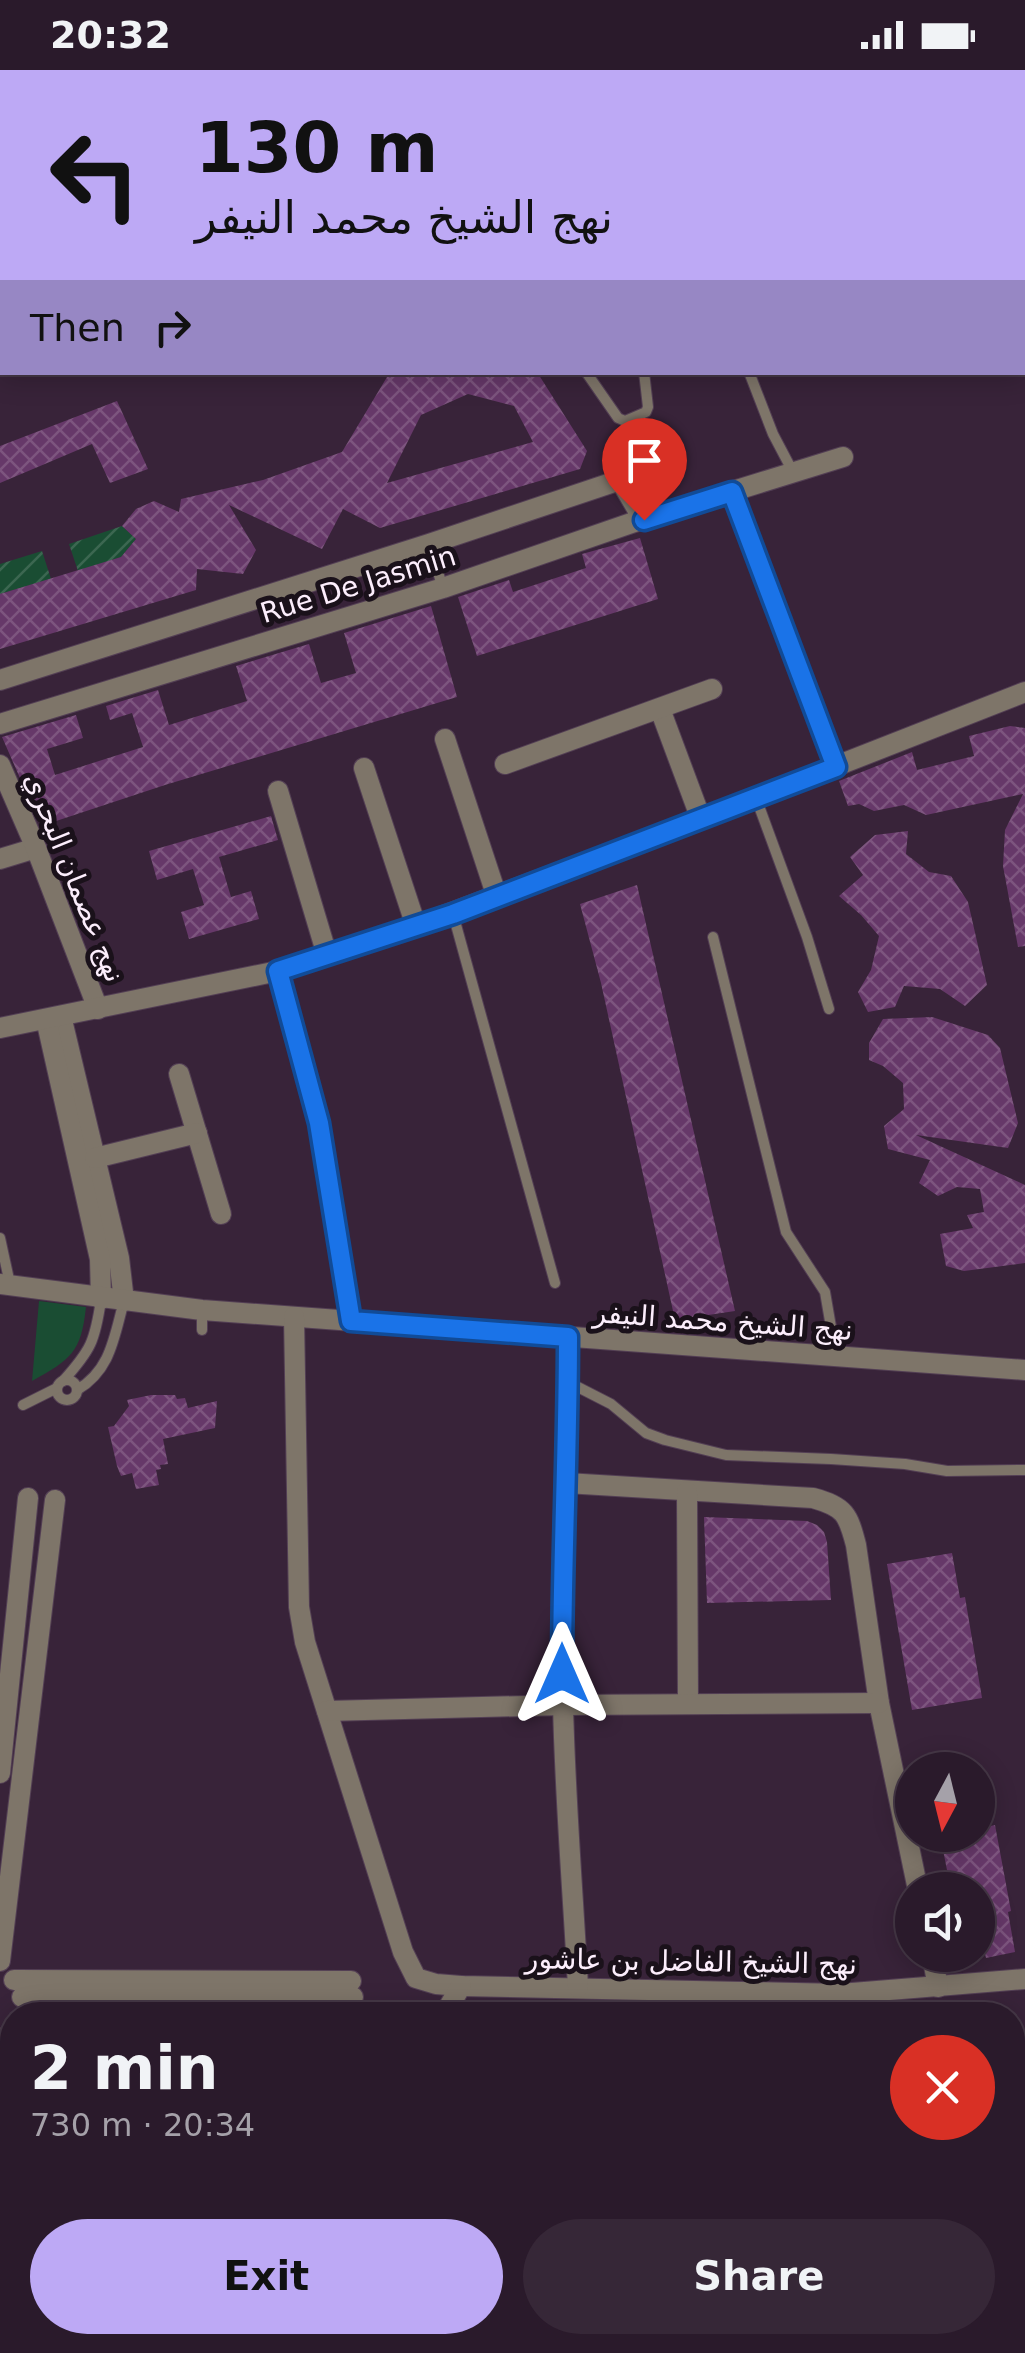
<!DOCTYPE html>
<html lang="en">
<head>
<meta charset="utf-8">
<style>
  body { margin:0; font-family:"DejaVu Sans",Vazirmatn,sans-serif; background:#362737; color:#f1f3f6; height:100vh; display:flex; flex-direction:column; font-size:38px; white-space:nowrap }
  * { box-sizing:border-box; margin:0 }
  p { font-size:32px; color:#a5a1a9 }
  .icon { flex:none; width:55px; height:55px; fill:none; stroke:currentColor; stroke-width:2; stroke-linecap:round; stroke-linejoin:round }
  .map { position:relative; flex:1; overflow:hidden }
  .sheet { position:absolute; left:0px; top:1932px; width:1025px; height:352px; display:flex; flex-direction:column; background:#2a1a2b; border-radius:40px 40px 0 0; box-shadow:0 5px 25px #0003,0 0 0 2px #463847 }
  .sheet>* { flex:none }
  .top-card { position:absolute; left:0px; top:0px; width:1025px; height:305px; box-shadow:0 5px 25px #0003,0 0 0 2px #463847; background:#bda9f5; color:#111; overflow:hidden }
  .needle { width:65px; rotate:187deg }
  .controls { position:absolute; left:895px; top:1682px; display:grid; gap:20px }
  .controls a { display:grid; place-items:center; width:100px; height:100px; border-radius:50%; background:#2a1a2b; box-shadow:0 5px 25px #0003,0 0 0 2px #463847; font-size:50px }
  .pin { position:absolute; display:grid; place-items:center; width:85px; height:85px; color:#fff; margin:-102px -42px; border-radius:50% 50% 50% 0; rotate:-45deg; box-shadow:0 0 10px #0007 }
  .pin .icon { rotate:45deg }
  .me { position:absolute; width:110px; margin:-55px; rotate:0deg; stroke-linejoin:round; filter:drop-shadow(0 0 8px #0008) }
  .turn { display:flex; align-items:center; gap:35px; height:210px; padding:0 30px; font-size:45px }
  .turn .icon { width:130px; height:130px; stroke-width:2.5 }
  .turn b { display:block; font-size:70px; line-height:85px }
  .then { display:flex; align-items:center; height:95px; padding:0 30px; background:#0003; gap:20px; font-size:38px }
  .round { display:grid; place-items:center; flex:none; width:105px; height:105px; border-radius:52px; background:#362737 }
  .overview { display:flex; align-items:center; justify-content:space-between; height:170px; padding:0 30px }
  h1 { font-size:60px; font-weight:800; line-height:75px }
  .button { display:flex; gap:20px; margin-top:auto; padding:20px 30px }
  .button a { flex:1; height:115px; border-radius:60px; background:#bda9f5; color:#111; font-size:40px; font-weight:800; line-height:115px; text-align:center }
  .button a+a { background:#362737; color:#f1f3f6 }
  .status { display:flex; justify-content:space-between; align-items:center; height:70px; padding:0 50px; background:#2a1a2b; direction:ltr }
  .status svg { height:28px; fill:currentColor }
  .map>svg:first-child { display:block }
  .grass { fill:#1a4d33 }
  .garden { fill:url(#garden-furrows) }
  .building { fill:url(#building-cross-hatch); fill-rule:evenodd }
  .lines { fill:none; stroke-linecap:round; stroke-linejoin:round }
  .service-casing { stroke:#533f54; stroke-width:12 }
  .minor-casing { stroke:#533f54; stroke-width:22 }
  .tertiary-casing { stroke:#533f54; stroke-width:22 }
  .path { stroke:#837083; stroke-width:2.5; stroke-dasharray:5 8; stroke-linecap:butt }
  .service { stroke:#7e7569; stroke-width:10 }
  .minor { stroke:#7e7569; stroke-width:20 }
  .tertiary { stroke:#7e7569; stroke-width:20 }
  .route-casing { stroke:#114b97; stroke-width:25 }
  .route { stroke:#1a73e8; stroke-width:18 }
  .labels { text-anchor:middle; stroke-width:10; stroke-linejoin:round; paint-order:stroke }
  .street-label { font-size:28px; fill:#fceefc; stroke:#1a111a }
</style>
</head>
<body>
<div class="status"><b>20:32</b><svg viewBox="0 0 49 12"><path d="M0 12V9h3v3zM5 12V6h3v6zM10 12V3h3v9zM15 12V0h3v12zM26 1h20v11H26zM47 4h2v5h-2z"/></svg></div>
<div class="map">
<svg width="1025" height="2283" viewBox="0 0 1025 2283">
  <defs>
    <pattern id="garden-furrows" width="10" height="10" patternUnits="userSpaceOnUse" patternTransform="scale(2.5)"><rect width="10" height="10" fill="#1a4d33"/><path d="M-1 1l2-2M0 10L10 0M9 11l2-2" fill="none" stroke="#3c6751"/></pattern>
    <pattern id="building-cross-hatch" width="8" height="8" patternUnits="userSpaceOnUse" patternTransform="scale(2.5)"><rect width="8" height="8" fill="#663869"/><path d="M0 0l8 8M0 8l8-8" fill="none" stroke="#7d557f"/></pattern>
  </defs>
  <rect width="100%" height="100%" fill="#382339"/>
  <path class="grass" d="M39 1231 86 1237C81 1283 71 1289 32 1311Z"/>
  <g class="garden">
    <path d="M122 456 136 469 121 487 78 501 69 474Z"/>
    <path d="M42 481 51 509 0 524V494Z"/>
  </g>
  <g class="building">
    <path d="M390 302H537L587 381 580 399 380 458 343 439 322 479 229 435 256 480 243 504 197 499 196 520 0 579V524L121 487 136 469 122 456 136 439 154 431 179 442 181 429 263 410 342 382ZM468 324 514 336 533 372 387 413 421 345Z"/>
    <path d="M117 331 148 399 110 413 92 374 0 413V376Z"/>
    <path d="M640 468 658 529 477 586 458 527 509 510 513 522 586 498 582 484Z"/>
    <path d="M431 536 457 627 165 715 41 756 2 667 76 645 83 668 47 679 55 705 143 677 132 643 110 650 106 636 158 620 169 655 247 631 236 596 309 574 321 613 356 603 344 563Z"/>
    <path d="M1010 656 1025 658V876L1018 877 1003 796 1005 760 1023 724 926 745 904 735 874 741 859 734 848 736 839 711 912 682 917 700 974 686 969 666Z"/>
    <path d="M271 746 278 770 219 787 231 827 251 821 259 849 189 869 181 842 204 835 193 799 157 810 149 781Z"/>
    <path d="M908 761 906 784 929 802 951 806 968 832 987 915 965 936 940 919 904 916 895 937 868 942 858 922 871 900 879 866 861 845 839 826 863 805 850 787 875 765Z"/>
    <path d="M637 815 735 1241 675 1250 601 913 580 834Z"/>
    <path d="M932 947 988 965 1000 978 1018 1053 1008 1078 916 1065 1025 1115V1193L964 1201 946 1196 940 1164 973 1158 967 1145 984 1142 980 1119 957 1117 938 1126 919 1113 930 1090 888 1079 884 1056 904 1039 903 1013 883 996 869 990V973L883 949Z"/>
    <path d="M151 1325H175L177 1329 185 1328 188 1338 217 1331 215 1358 163 1369 168 1394 160 1395 161 1399 156 1400 159 1415 136 1419 132 1403 121 1406 117 1396 108 1357 114 1356 129 1336 127 1330Z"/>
    <path d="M704 1447 807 1451 817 1455 824 1462 827 1472 831 1530 707 1533Z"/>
    <path d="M952 1483 960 1528 965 1527 982 1628 912 1640 887 1494Z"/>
    <path d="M995 1755 1011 1841 1008 1842 1015 1882 986 1888 985 1884 978 1885V1820H951L940 1765H978V1759Z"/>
  </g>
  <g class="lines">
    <g class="service-casing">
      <g id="service">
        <path d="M16 2 21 0"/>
        <path d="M0 10 2 9"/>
        <path d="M586 302 618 348 625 351 646 342 648 337 644 302"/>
        <path d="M749 302 773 364 793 402"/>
        <path d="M429 474 443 518"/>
        <path d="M756 728 807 867 829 939"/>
        <path d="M453 844 555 1213"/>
        <path d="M713 867 786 1162 825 1222 836 1286"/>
        <path d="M0 1168 10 1214"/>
        <path d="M202 1260V1240"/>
        <circle cx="67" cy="1320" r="10"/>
        <path d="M63 1311C91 1280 95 1271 101 1230"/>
        <path d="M568 1312 611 1334 646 1363 665 1370 726 1385 831 1389 905 1394 947 1401 1025 1400"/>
        <path d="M77 1320C111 1300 114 1267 124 1231"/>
        <path d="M23 1335 57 1318"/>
        <path d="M841 1924 850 1945"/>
      </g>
    </g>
    <g class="minor-casing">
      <g id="minor">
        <path d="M128 0 130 2"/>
        <path d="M315 0 316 2"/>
        <path d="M422 0 424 2"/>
        <path d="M343 2 349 0"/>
        <path d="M0 136 2 135"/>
        <path d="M732 423 836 697"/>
        <path d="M643 449 843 387"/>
        <path d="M660 639 701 749"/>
        <path d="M445 669 497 827"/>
        <path d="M505 694 712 619"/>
        <path d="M364 698 416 856"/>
        <path d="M278 721 327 885"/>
        <path d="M0 789 36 778"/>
        <path d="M278 901 319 1053 351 1251"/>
        <path d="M61 946 119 1188 124 1231"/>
        <path d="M46 949 100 1189 101 1229"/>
        <path d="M179 1004 221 1144"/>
        <path d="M95 1088 197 1063"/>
        <path d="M0 1214 202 1240 1025 1300"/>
        <path d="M294 1247 299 1537 305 1572 403 1882 416 1908 436 1914 461 1916 840 1924 1025 1909"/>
        <path d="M568 1267C567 1389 559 1512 563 1634 565 1728 573 1823 578 1917"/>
        <path d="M566 1413 813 1428C845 1437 848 1444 856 1475L879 1633 918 1820"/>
        <path d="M687 1422 688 1634"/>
        <path d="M327 1641 563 1635 879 1633"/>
        <path d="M0 1703 28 1428"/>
        <path d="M932 1885 938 1917"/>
        <path d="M0 1891 55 1430"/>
        <path d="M14 1910 351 1911"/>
        <path d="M22 1927H353"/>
        <path d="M444 1945 461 1916"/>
        <path d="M0 1972 12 1962"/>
        <path d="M0 2140 12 2141"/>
        <path d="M0 2271 20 2277 29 2283"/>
        <path d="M197 2272 203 2283"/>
        <path d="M406 2272 408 2283"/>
        <path d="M622 2272 630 2283"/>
        <path d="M306 2283 365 2272"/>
      </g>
    </g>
    <g class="tertiary-casing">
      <g id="tertiary">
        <path d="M0 610 429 474 620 410 643 449 443 518 0 654"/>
        <path d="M0 695 36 778 98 939"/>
        <path d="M0 958 278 901 416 856 701 749 1025 622"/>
      </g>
    </g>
    <path class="path" d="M0 29 2 35"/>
    <use href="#service" class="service"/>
    <use href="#minor" class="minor"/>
    <use href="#tertiary" class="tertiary"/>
  </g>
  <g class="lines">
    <g class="route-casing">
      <path id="route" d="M562 1604C562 1492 568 1379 568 1267L351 1251 319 1053 278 901 453 844 836 697 732 422 644 450"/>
    </g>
    <use href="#route" class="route"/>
  </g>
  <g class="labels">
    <g class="street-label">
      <text transform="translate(358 514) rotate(-17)" y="10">Rue De Jasmin</text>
      <text transform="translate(75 807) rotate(68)" y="10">نهج عصمان البحري</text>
      <text transform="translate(723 1251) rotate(4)" y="10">نهج الشيخ محمد النيفر</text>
      <text transform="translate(691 1891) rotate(1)" y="10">نهج الشيخ الفاضل بن عاشور</text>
    </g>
  </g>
</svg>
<div class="controls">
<a><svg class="needle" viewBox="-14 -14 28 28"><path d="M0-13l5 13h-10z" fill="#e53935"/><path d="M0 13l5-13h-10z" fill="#a5a1a9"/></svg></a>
<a><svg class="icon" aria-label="sound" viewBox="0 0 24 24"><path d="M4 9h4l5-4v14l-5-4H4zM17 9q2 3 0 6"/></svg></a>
</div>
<div class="pin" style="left:644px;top:450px;background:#d93025"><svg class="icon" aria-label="arrive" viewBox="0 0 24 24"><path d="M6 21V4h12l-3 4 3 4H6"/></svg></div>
<svg class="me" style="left:562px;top:1604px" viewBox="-20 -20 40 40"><path d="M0-17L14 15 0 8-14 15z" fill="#1a73e8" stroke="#fff" stroke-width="4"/></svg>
<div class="top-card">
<div class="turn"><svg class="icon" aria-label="left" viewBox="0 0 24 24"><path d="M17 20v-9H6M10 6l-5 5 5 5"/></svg><div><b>130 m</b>نهج الشيخ محمد النيفر</div></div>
<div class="then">Then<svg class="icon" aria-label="right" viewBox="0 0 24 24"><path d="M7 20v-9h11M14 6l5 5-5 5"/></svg></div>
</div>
<section class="sheet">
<div class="overview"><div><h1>2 min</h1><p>730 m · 20:34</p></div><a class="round" style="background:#d93025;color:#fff"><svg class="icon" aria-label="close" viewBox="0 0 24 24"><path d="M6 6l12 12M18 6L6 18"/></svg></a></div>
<div class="button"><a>Exit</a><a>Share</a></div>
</section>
</div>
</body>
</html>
